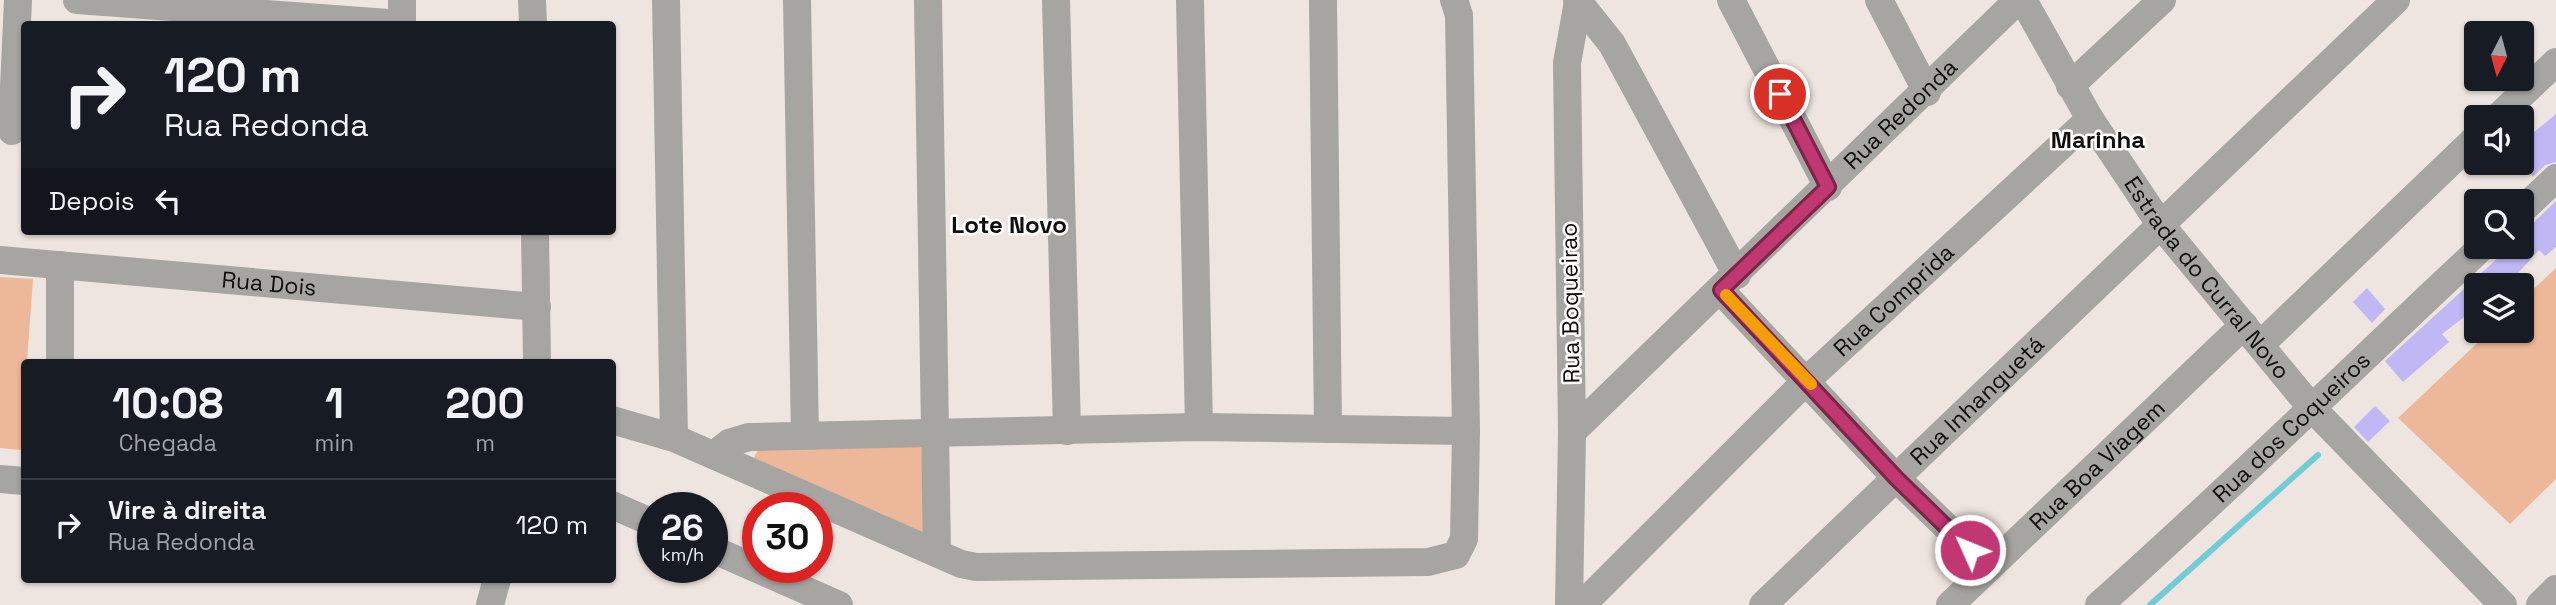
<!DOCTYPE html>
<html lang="pt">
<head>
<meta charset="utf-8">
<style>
  body { margin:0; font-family:"Space Grotesk",sans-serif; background:#20242c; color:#f1f3f6; height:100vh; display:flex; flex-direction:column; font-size:26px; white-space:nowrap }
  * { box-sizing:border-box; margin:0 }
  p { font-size:23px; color:#9ea1a6 }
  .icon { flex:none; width:38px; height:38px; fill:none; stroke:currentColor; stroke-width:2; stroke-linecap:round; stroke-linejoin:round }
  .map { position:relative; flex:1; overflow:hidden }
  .side { position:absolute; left:21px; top:359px; width:595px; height:224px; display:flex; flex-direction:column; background:#171b24; border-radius:7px; box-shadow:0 2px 5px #0004 }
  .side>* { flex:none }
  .guide { position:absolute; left:21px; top:21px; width:595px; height:214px; border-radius:7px; box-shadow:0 2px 5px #0004; background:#171b24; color:#f1f3f6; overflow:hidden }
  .needle { width:46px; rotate:186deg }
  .fabs { position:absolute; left:2464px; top:21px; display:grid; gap:14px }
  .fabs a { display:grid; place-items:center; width:70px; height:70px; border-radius:7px; background:#171b24; box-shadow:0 2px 5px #0004; font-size:35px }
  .speed { position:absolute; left:637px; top:492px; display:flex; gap:14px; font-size:35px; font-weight:700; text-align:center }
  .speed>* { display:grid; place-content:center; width:91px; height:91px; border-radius:50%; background:#171b24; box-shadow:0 2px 5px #0004; line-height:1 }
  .speed small { font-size:18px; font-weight:400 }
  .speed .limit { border:10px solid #d22; background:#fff; color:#111 }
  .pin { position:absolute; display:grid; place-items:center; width:60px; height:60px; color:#fff; margin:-30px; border:4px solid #fff; border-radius:50%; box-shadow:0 2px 7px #0007 }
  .me { position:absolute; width:77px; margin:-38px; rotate:314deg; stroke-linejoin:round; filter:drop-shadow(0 0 5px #0008) }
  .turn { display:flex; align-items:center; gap:24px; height:147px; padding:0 28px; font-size:32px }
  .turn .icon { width:91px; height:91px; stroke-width:2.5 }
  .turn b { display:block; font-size:49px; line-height:60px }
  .then { display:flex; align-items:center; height:66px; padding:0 28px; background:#0003; gap:14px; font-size:26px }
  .eta { display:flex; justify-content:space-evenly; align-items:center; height:119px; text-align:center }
  .eta b { font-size:42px; font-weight:700; line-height:49px }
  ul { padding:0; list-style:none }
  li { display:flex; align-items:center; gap:21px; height:91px; padding:0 28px; border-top:2px solid #363941 }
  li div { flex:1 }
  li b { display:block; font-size:26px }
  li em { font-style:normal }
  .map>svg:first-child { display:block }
  .green { fill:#edb799 }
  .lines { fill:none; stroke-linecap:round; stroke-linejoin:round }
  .stream { stroke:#72cbd5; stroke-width:6 }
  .building { fill:#c0b7f4 }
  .minor { stroke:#a6a5a1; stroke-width:28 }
  .route-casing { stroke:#7d2449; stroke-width:18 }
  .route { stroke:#c03771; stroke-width:12 }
  .slow { stroke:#f59e0b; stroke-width:12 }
  .labels { text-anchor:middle; stroke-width:5; stroke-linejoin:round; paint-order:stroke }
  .street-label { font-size:23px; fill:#100e0c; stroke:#fff }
  .neighbourhood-label { font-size:24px; font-weight:bold; fill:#100e0c; stroke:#fff }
</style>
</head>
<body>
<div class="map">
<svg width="2556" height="605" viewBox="0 0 2556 605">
  <rect width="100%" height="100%" fill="#eee5e0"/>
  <g class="green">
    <path d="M2556 268V479L2510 524 2398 418 2490 331H2522V300Z"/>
    <path d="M0 277 33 279 27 362H24L21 450 0 448Z"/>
    <path d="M921 446 927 534 752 461 758 450Z"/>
  </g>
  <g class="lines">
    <path class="stream" d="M2150 605 2318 455"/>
  </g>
  <g class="building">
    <path d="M2556 114V162L2545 165 2533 177 2522 165V142Z"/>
    <path d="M2556 201V247L2545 256 2539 250 2507 285H2476V308L2442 334 2449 342 2403 382 2385 361 2510 247H2522V226L2533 223Z"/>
    <path d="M2367 288 2385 309 2372 323 2353 302Z"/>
    <path d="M2375 406 2390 421 2368 442 2354 427Z"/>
  </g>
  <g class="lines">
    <g class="minor">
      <path d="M77 0 402 24"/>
      <path d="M402 0V24"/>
      <path d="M532 0 533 24"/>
      <path d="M666 0 674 438"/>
      <path d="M797 0 805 435"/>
      <path d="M928 0 937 553"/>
      <path d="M1056 0 1067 431"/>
      <path d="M1190 0 1199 427"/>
      <path d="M1323 0 1328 429"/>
      <path d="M1577 0 1612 44 1737 275"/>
      <path d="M1731 0 1828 187"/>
      <path d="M1879 0 1927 92"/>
      <path id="s1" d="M2023 0 2090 119 2160 224 2310 406 2503 605"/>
      <path d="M2070 86 2162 0"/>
      <path d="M2498 117 2556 62"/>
      <path d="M12 131 18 0"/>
      <path d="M2522 210 2556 178"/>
      <path d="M535 231 537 362"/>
      <path id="s2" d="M0 260 537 307"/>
      <path d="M1721 291 1897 479 1989 568"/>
      <path d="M2261 344 2476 138"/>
      <path d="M60 362V265"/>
      <path d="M612 420 674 438 961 564 976 567 1428 562 1456 555 1464 539 1466 431 1459 15 1454 0"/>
      <path id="s3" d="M1572 432 2018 0"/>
      <path d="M715 454 729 443 749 437 1199 427 1466 431"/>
      <path d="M0 479 24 481"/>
      <path d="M612 505 653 523"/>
      <path d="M712 549 839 605"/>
      <path d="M490 605 497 579"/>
      <path d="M1569 605 1572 432 1567 63 1578 2"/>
      <path id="s4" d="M1582 605 1807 380 2090 119"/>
      <path id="s5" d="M1763 605 2396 0"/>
      <path id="s6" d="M1950 605 2244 325"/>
      <path id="s7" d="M2099 605C2230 489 2354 366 2482 247"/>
      <path d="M2540 605 2556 589"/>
    </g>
  </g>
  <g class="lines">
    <g class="route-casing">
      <path id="route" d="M1780 94 1828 187 1721 290 1897 479 1970 550"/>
    </g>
    <use href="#route" class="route"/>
    <path class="slow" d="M1726 295 1811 384"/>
  </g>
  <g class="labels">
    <g class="street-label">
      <text dy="8" stroke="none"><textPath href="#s3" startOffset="457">Rua Redonda</textPath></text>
      <text dy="8" stroke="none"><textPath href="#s1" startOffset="334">Estrada do Curral Novo</textPath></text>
      <text dy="8" stroke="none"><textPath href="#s2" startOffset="270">Rua Dois</textPath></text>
      <text dy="8" stroke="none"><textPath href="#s4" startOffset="436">Rua Comprida</textPath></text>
      <text transform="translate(1570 303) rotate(-91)" y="8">Rua Boqueirao</text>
      <text dy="8" stroke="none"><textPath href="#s5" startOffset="296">Rua Inhanguetá</textPath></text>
      <text dy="8" stroke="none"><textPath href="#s7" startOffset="262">Rua dos Coqueiros</textPath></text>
      <text dy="8" stroke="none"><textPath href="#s6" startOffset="203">Rua Boa Viagem</textPath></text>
    </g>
    <g class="neighbourhood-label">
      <text x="2098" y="148">Marinha</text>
      <text x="1009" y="233">Lote Novo</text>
    </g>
  </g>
</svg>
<div class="fabs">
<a><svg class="needle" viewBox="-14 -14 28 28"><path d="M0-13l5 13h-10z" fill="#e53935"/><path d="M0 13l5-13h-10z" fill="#9ea1a6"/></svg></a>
<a><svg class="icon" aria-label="sound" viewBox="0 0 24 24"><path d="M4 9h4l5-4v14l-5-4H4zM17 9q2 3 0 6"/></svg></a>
<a><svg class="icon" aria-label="search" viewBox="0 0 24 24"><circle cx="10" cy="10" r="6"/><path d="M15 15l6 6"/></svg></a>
<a><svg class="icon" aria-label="layers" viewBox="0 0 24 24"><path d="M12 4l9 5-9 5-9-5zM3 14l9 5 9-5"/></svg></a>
</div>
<div class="speed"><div>26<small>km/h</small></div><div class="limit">30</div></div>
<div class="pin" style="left:1780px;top:94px;background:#d93025"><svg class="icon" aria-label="arrive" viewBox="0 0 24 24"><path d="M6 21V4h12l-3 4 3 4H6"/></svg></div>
<svg class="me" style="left:1970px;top:550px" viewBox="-20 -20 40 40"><circle r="17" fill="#c03771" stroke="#fff" stroke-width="3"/><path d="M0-11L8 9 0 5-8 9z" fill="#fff"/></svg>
<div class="guide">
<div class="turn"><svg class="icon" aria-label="right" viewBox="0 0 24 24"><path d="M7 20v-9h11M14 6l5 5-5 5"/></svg><div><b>120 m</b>Rua Redonda</div></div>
<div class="then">Depois<svg class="icon" aria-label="left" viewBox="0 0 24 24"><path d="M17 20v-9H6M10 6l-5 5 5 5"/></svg></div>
</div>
<section class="side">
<div class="eta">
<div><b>10:08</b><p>Chegada</p></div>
<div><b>1</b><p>min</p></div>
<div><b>200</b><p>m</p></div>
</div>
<ul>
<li><svg class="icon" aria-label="right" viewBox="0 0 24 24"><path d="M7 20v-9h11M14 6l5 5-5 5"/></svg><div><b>Vire à direita</b><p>Rua Redonda</p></div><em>120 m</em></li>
</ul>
</section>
</div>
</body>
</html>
